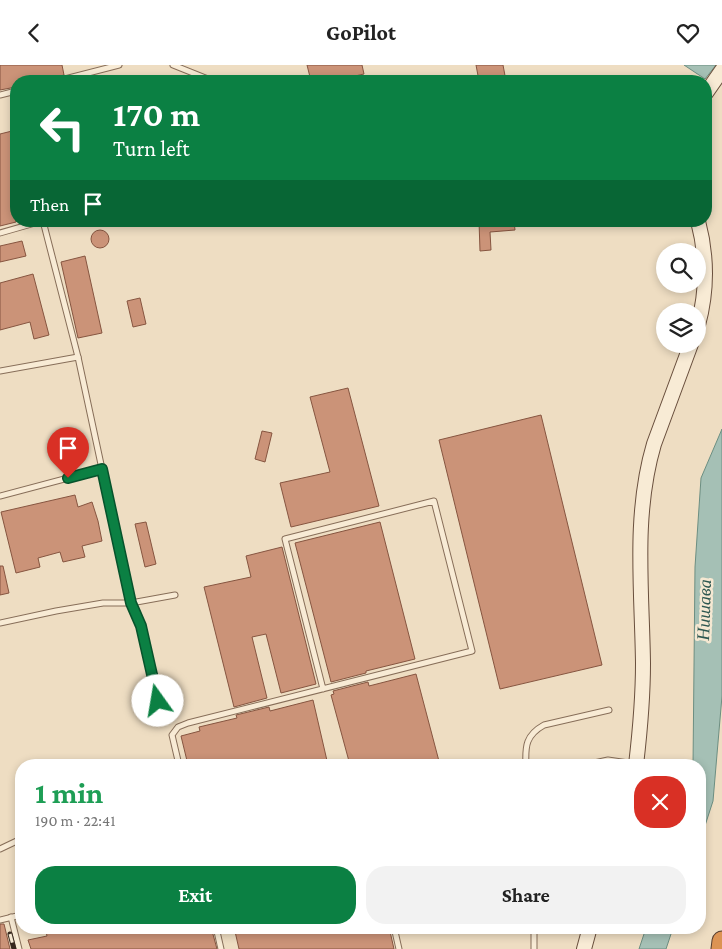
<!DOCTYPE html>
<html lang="en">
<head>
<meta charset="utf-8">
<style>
  body { margin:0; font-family:"Crimson Pro",serif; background:#f2f2f2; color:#222; height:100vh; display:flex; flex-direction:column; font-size:19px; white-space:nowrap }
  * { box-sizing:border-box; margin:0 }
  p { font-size:16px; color:#767676 }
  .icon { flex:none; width:28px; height:28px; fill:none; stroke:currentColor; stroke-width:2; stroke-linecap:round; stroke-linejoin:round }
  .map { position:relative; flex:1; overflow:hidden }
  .details { position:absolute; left:15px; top:694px; width:691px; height:175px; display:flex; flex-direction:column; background:#fff; border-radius:20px; box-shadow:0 2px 8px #0003 }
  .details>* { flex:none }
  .hud { position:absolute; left:10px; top:10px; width:702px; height:152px; border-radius:20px; box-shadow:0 2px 8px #0003; background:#0b8043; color:#fff; overflow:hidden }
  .controls { position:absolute; left:656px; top:178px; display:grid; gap:10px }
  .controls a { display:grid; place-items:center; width:50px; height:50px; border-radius:50%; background:#fff; box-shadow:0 2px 8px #0003; font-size:25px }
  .pin { position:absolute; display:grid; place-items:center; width:42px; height:42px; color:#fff; margin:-51px -21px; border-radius:50% 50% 50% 0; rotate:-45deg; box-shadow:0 0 5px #0007 }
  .pin .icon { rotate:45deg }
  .me { position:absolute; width:55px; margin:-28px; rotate:347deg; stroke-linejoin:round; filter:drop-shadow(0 0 4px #0008) }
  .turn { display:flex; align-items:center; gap:18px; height:105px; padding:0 20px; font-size:22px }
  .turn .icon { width:65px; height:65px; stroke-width:2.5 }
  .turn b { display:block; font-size:35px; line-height:42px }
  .then { display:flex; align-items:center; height:48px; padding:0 20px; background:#0003; gap:10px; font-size:19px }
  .round { display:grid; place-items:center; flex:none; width:52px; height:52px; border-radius:20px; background:#f2f2f2 }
  .overview { display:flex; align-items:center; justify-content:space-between; height:85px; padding:0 20px }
  h1 { font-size:30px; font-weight:700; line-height:38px; color:#1e9e55 }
  .cta { display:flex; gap:10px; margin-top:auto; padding:10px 20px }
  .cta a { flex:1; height:58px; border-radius:20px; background:#0b8043; color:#fff; font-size:20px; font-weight:700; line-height:58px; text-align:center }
  .cta a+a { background:#f2f2f2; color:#222 }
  header { display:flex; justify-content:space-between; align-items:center; height:65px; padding:0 20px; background:#fff; font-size:22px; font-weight:700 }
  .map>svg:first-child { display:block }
  .water { fill:#a5c0b5; stroke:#6c8e82 }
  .building { fill:#cb9378; stroke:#865540 }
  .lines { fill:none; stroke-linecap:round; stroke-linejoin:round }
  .service-casing { stroke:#876e59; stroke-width:7 }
  .secondary-casing { stroke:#694f3d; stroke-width:16 }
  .motorway-casing { stroke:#553c2e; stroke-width:21 }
  .service { stroke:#f8ebd5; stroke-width:5 }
  .secondary { stroke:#f8ebd5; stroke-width:14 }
  .motorway { stroke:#dc9353; stroke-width:19 }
  .rail-casing { stroke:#37281e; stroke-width:5 }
  .rail { stroke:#f5e8d2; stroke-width:3; stroke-dasharray:9; stroke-linecap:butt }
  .route-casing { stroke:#07532c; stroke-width:12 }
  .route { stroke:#0b8043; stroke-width:9 }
  .labels { text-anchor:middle; stroke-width:5; stroke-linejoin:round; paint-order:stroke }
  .water-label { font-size:18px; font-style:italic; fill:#2d5750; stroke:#f5e8d2 }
</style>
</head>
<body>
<header><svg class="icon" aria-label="back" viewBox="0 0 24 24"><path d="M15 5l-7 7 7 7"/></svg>GoPilot<svg class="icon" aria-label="heart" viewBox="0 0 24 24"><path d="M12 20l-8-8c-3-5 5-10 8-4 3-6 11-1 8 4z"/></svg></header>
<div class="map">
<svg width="722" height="884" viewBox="0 0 722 884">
  <rect width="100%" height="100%" fill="#eeddc2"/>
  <g class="water">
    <path d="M684 0H716L705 14Z"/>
    <path d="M722 364V631L713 736 700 776V700H693L695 502 701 413Z"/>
    <path d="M646 863H673L666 884H639Z"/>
  </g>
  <g class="building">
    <path d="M0 0H62L64 10 42 16H16V22L0 25Z"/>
    <path d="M307 0H362L364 9 346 13 347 16H311Z"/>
    <path d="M476 0H503L506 16H479Z"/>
    <path d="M16 65V157L0 161V69Z"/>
    <path d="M479 156H514L515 165 490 167 491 185 480 186Z"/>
    <circle cx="100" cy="174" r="9"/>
    <path d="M22 176 26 191 0 197V181Z"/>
    <path d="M85 191 102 268 78 273 61 197Z"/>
    <path d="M33 209 49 270 34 274 30 257 0 265V218Z"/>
    <path d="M140 233 146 259 133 262 127 236Z"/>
    <path d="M348 323 379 441 291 462 280 418 330 407 310 332Z"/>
    <path d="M541 350 602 600 500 624 439 375Z"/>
    <path d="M262 366 272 368 265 397 255 394Z"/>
    <path d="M75 430 78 442 92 437 98 456 102 476 82 481 85 492 63 497 60 487 38 493 40 502 16 508 1 447Z"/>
    <path d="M146 457 156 499 145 502 135 459Z"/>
    <path d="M380 457 415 594 366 606V608L331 617 295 478Z"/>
    <path d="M282 482 316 619 281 628 266 569 252 572 267 633 234 642 204 522 251 512 246 491Z"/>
    <path d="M0 501H3L9 528 0 530Z"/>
    <path d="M416 609 440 700H350L331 630 334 629 333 626 368 617 369 621Z"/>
    <path d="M313 635 328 700H188L181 671 200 666 199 662 237 653 236 650 269 642 270 646Z"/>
    <path d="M0 859H4L10 884H0Z"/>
    <path d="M45 862H211L217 884H31L28 875 47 871Z"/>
    <path d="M234 862H389L394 884H239Z"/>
  </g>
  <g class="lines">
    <g class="service-casing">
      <g id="service">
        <path d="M173 0 213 16"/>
        <path d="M57 16 119 0"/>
        <path d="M0 30 16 26"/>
        <path d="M43 156 78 292 102 404"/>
        <path d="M0 168 42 156"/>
        <path d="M0 306 78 292"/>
        <path d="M0 431 102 404 131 538 141 561 163 654"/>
        <path d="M0 558 56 546 103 538H131L175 530"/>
        <path d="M179 700 172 670 178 662 188 658 472 586 434 436 285 474 323 624"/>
        <path d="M526 700C525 681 526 670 544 660L609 645"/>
        <path d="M585 700 608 695 635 699"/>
        <path d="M0 784 21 774"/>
        <path d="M11 852 19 884"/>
        <path d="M0 855 21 850"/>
        <path d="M216 862 221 884"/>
        <path d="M394 862 399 884"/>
        <path d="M534 862V884"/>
      </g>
    </g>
    <g class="secondary-casing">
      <g id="secondary">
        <path d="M706 28 722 5"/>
        <path d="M698 260C707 227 707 190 698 156"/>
        <path d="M636 700C640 666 643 632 643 598 642 524 633 450 654 379L691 279"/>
        <path d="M584 884 590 862"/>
      </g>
    </g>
    <g class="motorway-casing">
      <path id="motorway" d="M721 884 722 876"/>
    </g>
    <use href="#service" class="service"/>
    <use href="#secondary" class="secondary"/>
    <use href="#motorway" class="motorway"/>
    <g class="rail-casing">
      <path id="rail" d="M10 869 14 884"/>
    </g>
    <use href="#rail" class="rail"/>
  </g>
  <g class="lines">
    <g class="route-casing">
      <path id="route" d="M68 413 102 404 131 538 141 561 158 636"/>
    </g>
    <use href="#route" class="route"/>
  </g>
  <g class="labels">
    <g class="water-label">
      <text transform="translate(704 545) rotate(-88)" y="6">Нишава</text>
    </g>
  </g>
</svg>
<div class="controls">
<a><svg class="icon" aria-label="search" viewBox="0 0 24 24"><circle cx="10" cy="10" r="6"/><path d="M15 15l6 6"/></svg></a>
<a><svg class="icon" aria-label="layers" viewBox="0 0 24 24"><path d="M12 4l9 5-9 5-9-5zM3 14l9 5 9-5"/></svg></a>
</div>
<div class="pin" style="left:68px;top:413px;background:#d93025"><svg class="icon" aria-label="arrive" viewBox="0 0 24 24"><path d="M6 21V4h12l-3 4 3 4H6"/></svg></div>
<svg class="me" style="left:158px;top:636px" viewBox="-20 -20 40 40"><circle r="19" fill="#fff"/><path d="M0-13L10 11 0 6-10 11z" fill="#0b8043"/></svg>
<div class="hud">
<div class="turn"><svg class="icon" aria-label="left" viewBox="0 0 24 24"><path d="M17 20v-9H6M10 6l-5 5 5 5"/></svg><div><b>170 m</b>Turn left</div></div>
<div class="then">Then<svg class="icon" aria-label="arrive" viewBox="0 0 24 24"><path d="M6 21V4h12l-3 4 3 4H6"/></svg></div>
</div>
<section class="details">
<div class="overview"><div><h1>1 min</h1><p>190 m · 22:41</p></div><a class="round" style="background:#d93025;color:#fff"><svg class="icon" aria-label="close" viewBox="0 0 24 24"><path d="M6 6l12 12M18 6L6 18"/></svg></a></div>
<div class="cta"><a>Exit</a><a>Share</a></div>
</section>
</div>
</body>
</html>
